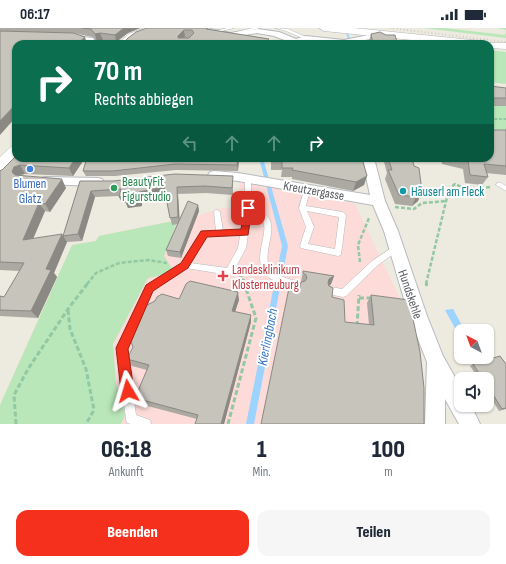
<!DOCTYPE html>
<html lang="de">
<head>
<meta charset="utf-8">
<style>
  body { margin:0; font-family:"Sofia Sans Condensed",sans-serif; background:#f6f6f7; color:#1f2937; height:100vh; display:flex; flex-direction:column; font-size:15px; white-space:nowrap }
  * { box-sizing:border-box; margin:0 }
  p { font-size:13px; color:#747a83 }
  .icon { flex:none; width:22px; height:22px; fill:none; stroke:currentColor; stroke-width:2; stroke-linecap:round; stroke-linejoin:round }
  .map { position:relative; height:396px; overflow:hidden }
  .drawer { display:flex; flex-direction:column; background:#fff; flex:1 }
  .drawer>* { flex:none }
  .guide { position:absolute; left:12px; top:12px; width:482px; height:122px; border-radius:12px; box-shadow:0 1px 3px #0004; background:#0b6e4f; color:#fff; overflow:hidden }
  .needle { width:26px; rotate:319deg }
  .buttons { position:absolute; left:454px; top:296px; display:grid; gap:8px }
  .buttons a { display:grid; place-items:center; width:40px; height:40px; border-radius:8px; background:#fff; box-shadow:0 1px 3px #0004; font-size:20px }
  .pin { position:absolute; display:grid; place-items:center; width:34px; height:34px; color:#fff; margin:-17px; border-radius:8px; box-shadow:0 2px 6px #0006 }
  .me { position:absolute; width:44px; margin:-22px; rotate:353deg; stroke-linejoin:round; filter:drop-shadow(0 0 3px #0008) }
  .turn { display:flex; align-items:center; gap:14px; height:84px; padding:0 16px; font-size:18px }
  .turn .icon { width:52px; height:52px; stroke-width:2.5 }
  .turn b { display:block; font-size:28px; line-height:34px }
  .lanes { display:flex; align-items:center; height:38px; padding:0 16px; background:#0003; justify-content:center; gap:20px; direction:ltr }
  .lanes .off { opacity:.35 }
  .eta { display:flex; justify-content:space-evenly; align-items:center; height:68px; text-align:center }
  .eta b { font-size:24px; font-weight:800; line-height:28px }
  .action { display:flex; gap:8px; margin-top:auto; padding:8px 16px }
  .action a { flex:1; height:46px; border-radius:12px; background:#f5301c; color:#fff; font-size:16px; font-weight:800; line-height:46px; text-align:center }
  .action a+a { background:#f6f6f7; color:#1f2937 }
  .status { display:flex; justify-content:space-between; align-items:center; height:28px; padding:0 20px; background:#fff; direction:ltr }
  .status svg { height:11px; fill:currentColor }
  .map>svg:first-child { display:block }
  .medical { fill:#fddbd8 }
  .green { fill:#b9e7b9 }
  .water { fill:#9cd3ff }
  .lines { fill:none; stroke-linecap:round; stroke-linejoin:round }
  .stream { fill:#9cd3ff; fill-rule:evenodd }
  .lane-casing { stroke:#b7babf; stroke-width:1 }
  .street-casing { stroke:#b7babf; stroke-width:2 }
  .secondary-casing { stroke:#b5b9bf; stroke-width:1 }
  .path-far2 { stroke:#92c8a2; stroke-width:2; stroke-dasharray:3 1.5; stroke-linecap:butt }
  .path-far1 { stroke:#92c8a2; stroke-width:2.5; stroke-dasharray:4 2; stroke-linecap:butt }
  .path { stroke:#92c8a2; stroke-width:3; stroke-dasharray:5 2.5; stroke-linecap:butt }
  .lane { fill:#fff; fill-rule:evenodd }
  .street { fill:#fff; fill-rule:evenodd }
  .secondary { fill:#fff; fill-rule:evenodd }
  .rail { stroke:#b3b4b4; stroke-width:2; stroke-dasharray:0.5 3; stroke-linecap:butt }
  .wall { fill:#aba9a2 }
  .shaded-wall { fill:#8b8984 }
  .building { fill:#c7c4bc; stroke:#8b8984; fill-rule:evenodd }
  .route { fill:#f5301c; stroke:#9f1f12 }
  .shop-dot { fill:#3f7fe0; stroke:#fff; stroke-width:1.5 }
  .leisure-dot { fill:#2e9e5b; stroke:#fff; stroke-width:1.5 }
  .culture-dot { fill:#0f9aa8; stroke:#fff; stroke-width:1.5 }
  .health-dot { fill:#e0444e; stroke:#fff; stroke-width:1.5 }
  .labels { text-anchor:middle; stroke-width:4; stroke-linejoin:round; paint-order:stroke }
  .leisure-label { font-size:13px; fill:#27864d; stroke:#fff; text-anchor:start }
  .shop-label { font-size:13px; fill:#366cbe; stroke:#fff }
  .street-label { font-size:13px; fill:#585c61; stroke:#fff }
  .culture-label { font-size:13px; fill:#0d838f; stroke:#fff; text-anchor:start }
  .health-label { font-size:13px; fill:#be3a42; stroke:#fff; text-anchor:start }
  .water-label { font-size:14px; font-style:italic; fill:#3578c1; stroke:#fff }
</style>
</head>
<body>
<div class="status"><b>06:17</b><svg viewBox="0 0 49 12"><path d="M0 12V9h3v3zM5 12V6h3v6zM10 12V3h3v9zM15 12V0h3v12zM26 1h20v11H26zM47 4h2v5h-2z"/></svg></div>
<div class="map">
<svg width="506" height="396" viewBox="0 0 506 396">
  <rect width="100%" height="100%" fill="#edeadf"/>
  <path class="medical" d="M239 153 355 176 404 279 417 396H0V377L72 217 96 213 99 208 197 188 220 180 240 179Z"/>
  <g class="green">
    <path d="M424 0H444L505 7 506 2 497 0H506V10Z"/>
    <path d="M490 22 506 24V56L490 54Z"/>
    <path d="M490 78H506V111L490 130Z"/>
    <path d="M178 192 164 228 173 242 163 247 148 250 113 316 116 355 125 387 121 396H0V377L72 217 96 213 99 208Z"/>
  </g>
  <path class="water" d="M453 281 465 303 457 304 445 282Z"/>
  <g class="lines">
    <g class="stream">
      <path d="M344 0H346L352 16H350Z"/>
      <path d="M259 130H263L288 218 254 396H246L282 218Z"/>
    </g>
    <g class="lane-casing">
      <g id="lane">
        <path d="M227 0H234L213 5 211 4Z"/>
        <path d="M253 0H260L234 6 232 5Z"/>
        <path d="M275 0 288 1 308 10 305 11 286 3Z"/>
        <path d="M248 149 251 151V182C255 184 260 184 264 186 283 197 257 230 273 244 278 248 296 253 303 256L304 258 303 260 300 261C293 259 273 253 268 249 248 232 274 200 260 190 258 189 253 188 251 187L246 220 232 246 229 247 186 240 153 262 127 321 136 387 150 392 151 396H131L127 395 126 391 117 321 147 258 182 235 201 204 216 203 214 184 215 182H217L220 184 223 203 241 202 245 184V151ZM240 208 238 220 227 240 190 235 206 209Z"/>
        <path d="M497 155H501L506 158V163L496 157Z"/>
        <path d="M305 159H309L310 161 306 178 343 184 346 187 341 227 338 228 301 220 300 218 306 199 299 180ZM307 183 339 189 335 221 308 216 314 199Z"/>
        <path d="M396 217 399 218 400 220 399 222 378 237 346 268 343 269 328 266 327 263 328 260 331 259 342 261 372 233Z"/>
      </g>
    </g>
    <g class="street-casing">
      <g id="street">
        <path d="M189 0H205L231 5 257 1 279 4 296 11 306 8 344 12 384 4 388 6 384 8 346 16 307 12 295 16 274 8 257 5 231 9 193 2Z"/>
        <path d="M65 7 93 10 97 16H89L88 14 65 11Z"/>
        <path d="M362 130H374L385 173 398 203 427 288 443 328 461 360V377H471L480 396H459L445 371V396H425L427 334 409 288 384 203 373 177 238 153 210 150 208 147 210 144 214 143 238 145 370 167Z"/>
        <path d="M45 149 98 150 102 151 104 154 102 157 98 158 41 156 39 153 41 150Z"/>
      </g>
    </g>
    <g class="secondary-casing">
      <g id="secondary">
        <path d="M144 0H158L156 2 137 10 129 16H117L129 6Z"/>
        <path d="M319 0H354L482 13 486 15H506V21L490 20V16H451L324 3Z"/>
        <path d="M16 117V130H17L6 143 0 144V129L11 119Z"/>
      </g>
    </g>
    <path class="path-far2" d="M490 91H506"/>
    <g class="path-far1">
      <path d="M395 179 414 181 422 175 447 173"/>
      <path d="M360 234 358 217 369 190"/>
      <path d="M239 247 242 248 245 256"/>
      <path d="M87 256 96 245 119 235 148 232 167 235"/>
      <path d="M426 256 449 161 455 156 477 166V161L490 159"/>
    </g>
    <g class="path">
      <path d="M426 258 427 255"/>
      <path d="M359 270H372"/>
      <path d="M68 282 70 301 86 341 94 382 86 396"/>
      <path d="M357 298 359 267"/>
      <path d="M16 396 14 367 28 341 68 281 88 255"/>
      <path d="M228 396 256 290 244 255"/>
    </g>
    <use href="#lane" class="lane"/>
    <use href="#street" class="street"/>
    <use href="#secondary" class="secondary"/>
    <path class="rail" d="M390 0 506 14"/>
  </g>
  <g class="wall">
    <path d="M0 0H140L128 5 116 14 103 12 97 14 93 9 73 5 16 16 0 107Z"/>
    <path d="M147 0H208V1L269 11 122 16Z"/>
    <path d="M371 6 397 14 400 16H370L369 13Z"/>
    <path d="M490 58 506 60V78H490Z"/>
    <path d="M506 102V147L486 145 488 149 482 157 465 155 463 141 442 136 441 130H490Z"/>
    <path d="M16 128 85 130 73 148 25 146 20 147 66 160 50 184 45 183 33 211 62 206 63 208 80 153 233 154V167L206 165 178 166 179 192 198 177 199 183 181 230 168 228 166 222 178 196 172 197 165 166 142 170V178L128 180 126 175H122L119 168 95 169 82 213 67 214 54 245 57 249 38 290 0 288V268L4 269 20 243 0 242V143L2 142Z"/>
    <path d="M126 130H239L238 143 176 142 115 148H86L83 143Z"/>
    <path d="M271 130H362L367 148 364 157 353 163 292 151V149H281L282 142H271Z"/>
    <path d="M383 130H412L418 173 412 178 395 176 385 151 387 145Z"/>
    <path d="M303 243 334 248 331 256 329 258 332 269 345 294 369 297 367 275 371 267 424 396 299 262 302 254H301Z"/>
    <path d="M179 271 239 272 235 283 251 294 224 396H195L197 391 140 376 135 370 147 342 132 338 127 331Z"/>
    <path d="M500 328 506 336V381L499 383 487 364V351H479L470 338 473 336Z"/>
  </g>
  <g class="shaded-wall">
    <path d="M124 0H140L128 5 116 14 115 7Z"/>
    <path d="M184 2 185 9 179 15 178 8Z"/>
    <path d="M100 5 103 12 97 14 95 6Z"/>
    <path d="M85 9 87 16H77Z"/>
    <path d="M269 11 268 16H264Z"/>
    <path d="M16 76V89L0 107V93Z"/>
    <path d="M76 130H85L73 148 69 140Z"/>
    <path d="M238 130H239L238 143 237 137Z"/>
    <path d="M20 137 25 146 20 147 18 152 12 144 14 139Z"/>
    <path d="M367 148 364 157 353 163 356 154Z"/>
    <path d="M62 151 66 160 50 184 45 176Z"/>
    <path d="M164 159 166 166 142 170V178L128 180 126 175H122L119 169 139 164Z"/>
    <path d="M177 159 178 166 180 196 178 189Z"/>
    <path d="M91 163 95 169 82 213 78 206Z"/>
    <path d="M422 164 418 173 412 178 416 169Z"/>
    <path d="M39 175 45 183 29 220 23 212Z"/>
    <path d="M198 177 199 183 181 230 180 224Z"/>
    <path d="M62 206 67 214 54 245 57 249 38 290 31 283 46 241Z"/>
    <path d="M334 248 331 256 327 260 329 251Z"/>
    <path d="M238 264 239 272 233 290 232 283Z"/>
    <path d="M251 287V294L224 396H221Z"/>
  </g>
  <g class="building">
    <path d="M82 0H124L115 7 100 5 95 6 91 1Z"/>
    <path d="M147 0H207L206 1 269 11 264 16H122L128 10 136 4ZM184 2H192L194 5 189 10H178V8Z"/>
    <path d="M0 3 73 5 85 9 77 16H16V76L0 93Z"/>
    <path d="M380 4 386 7H395L397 14H400V16H373L371 6Z"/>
    <path d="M285 14 296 16H285Z"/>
    <path d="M490 58 506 60V70H490Z"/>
    <path d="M490 102H506V138L484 136 488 149 470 147 468 132 456 130H490Z"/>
    <path d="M16 128V130H76L69 140 20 137 14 139 12 144 15 147 62 151 45 176 39 175 23 212 62 206 46 241 51 242 31 283 0 282V268L4 269 24 235 0 234V143L1 142H2Z"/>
    <path d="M126 130H238L237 137 175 136 113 143H83L86 133Z"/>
    <path d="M272 130H362L367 148 356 154 292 142 293 140H282V133H272Z"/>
    <path d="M388 130H412L414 138 419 140 422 164 416 169 399 167 388 142H392Z"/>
    <path d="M175 146 233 148 232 160 205 158 177 159 178 189 170 190 164 159 139 164 140 171 126 174 127 167 119 169 121 161 91 163 78 206 63 208 80 153H113Z"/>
    <path d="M188 173 198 177 180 224 166 222Z"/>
    <path d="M303 243 334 248 329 251 328 255 329 258 333 260 332 269 344 272 345 294 374 297 371 267 409 272 420 324 424 360V396H261L289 260 299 262 301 254 305 253 307 250 306 247 303 245Z"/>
    <path d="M190 253 238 264 232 283 251 287 221 396H195L198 387 135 370 149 337 127 331 133 319 128 306 141 280 155 273 157 269 162 266 179 271 186 256Z"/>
    <path d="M500 328 506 336V380L502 381 487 357V351H483L473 336Z"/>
  </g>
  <path class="route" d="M248 177 252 180 248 207 207 209 188 240 153 263 128 321 134 363 132 367 128 369 123 367 121 363 116 320 146 257 181 235 201 203 241 201 244 180Z"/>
  <circle class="shop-dot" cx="30" cy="141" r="4"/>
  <circle class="leisure-dot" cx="114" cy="160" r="4"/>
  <circle class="culture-dot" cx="403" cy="163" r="4"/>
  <path class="health-dot" d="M221 242h4v4h4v4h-4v4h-4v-4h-4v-4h4z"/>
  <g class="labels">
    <g class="leisure-label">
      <text x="122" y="158">BeautyFit<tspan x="122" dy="15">Figurstudio</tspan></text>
    </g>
    <g class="shop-label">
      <text x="30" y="160">Blumen<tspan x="30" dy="15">Glatz</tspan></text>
    </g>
    <g class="street-label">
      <text transform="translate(314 162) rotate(10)" y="5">Kreutzergasse</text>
      <text transform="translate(411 266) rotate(71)" y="5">Hundskehle</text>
    </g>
    <g class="culture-label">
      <text x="411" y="168">Häuserl am Fleck</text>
    </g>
    <g class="health-label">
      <text x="232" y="246">Landesklinikum<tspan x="232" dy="15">Klosterneuburg</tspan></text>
    </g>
    <g class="water-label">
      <text transform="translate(267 309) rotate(-79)" y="5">Kierlingbach</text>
    </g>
  </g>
</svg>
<div class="buttons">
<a><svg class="needle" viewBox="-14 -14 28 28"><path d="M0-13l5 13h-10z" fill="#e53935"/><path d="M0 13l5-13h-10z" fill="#747a83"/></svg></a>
<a><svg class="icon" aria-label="sound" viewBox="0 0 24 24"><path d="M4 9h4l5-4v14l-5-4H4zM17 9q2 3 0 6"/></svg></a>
</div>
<div class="pin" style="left:248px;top:180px;background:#d93025"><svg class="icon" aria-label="arrive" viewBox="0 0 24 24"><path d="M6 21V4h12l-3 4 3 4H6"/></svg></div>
<svg class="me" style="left:128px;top:363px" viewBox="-20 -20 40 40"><path d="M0-17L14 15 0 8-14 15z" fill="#f5301c" stroke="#fff" stroke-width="4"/></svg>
<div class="guide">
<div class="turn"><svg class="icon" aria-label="right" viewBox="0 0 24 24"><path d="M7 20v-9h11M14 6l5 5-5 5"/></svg><div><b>70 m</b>Rechts abbiegen</div></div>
<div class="lanes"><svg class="icon off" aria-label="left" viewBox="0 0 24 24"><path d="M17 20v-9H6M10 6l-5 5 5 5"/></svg><svg class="icon off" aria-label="ahead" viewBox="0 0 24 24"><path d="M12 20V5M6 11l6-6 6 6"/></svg><svg class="icon off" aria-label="ahead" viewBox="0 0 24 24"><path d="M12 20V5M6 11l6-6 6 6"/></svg><svg class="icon" aria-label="right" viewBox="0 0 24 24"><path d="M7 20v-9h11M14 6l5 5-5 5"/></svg></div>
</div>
</div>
<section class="drawer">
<div class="eta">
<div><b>06:18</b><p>Ankunft</p></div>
<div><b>1</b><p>Min.</p></div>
<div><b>100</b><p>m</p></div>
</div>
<div class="action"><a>Beenden</a><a>Teilen</a></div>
</section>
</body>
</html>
